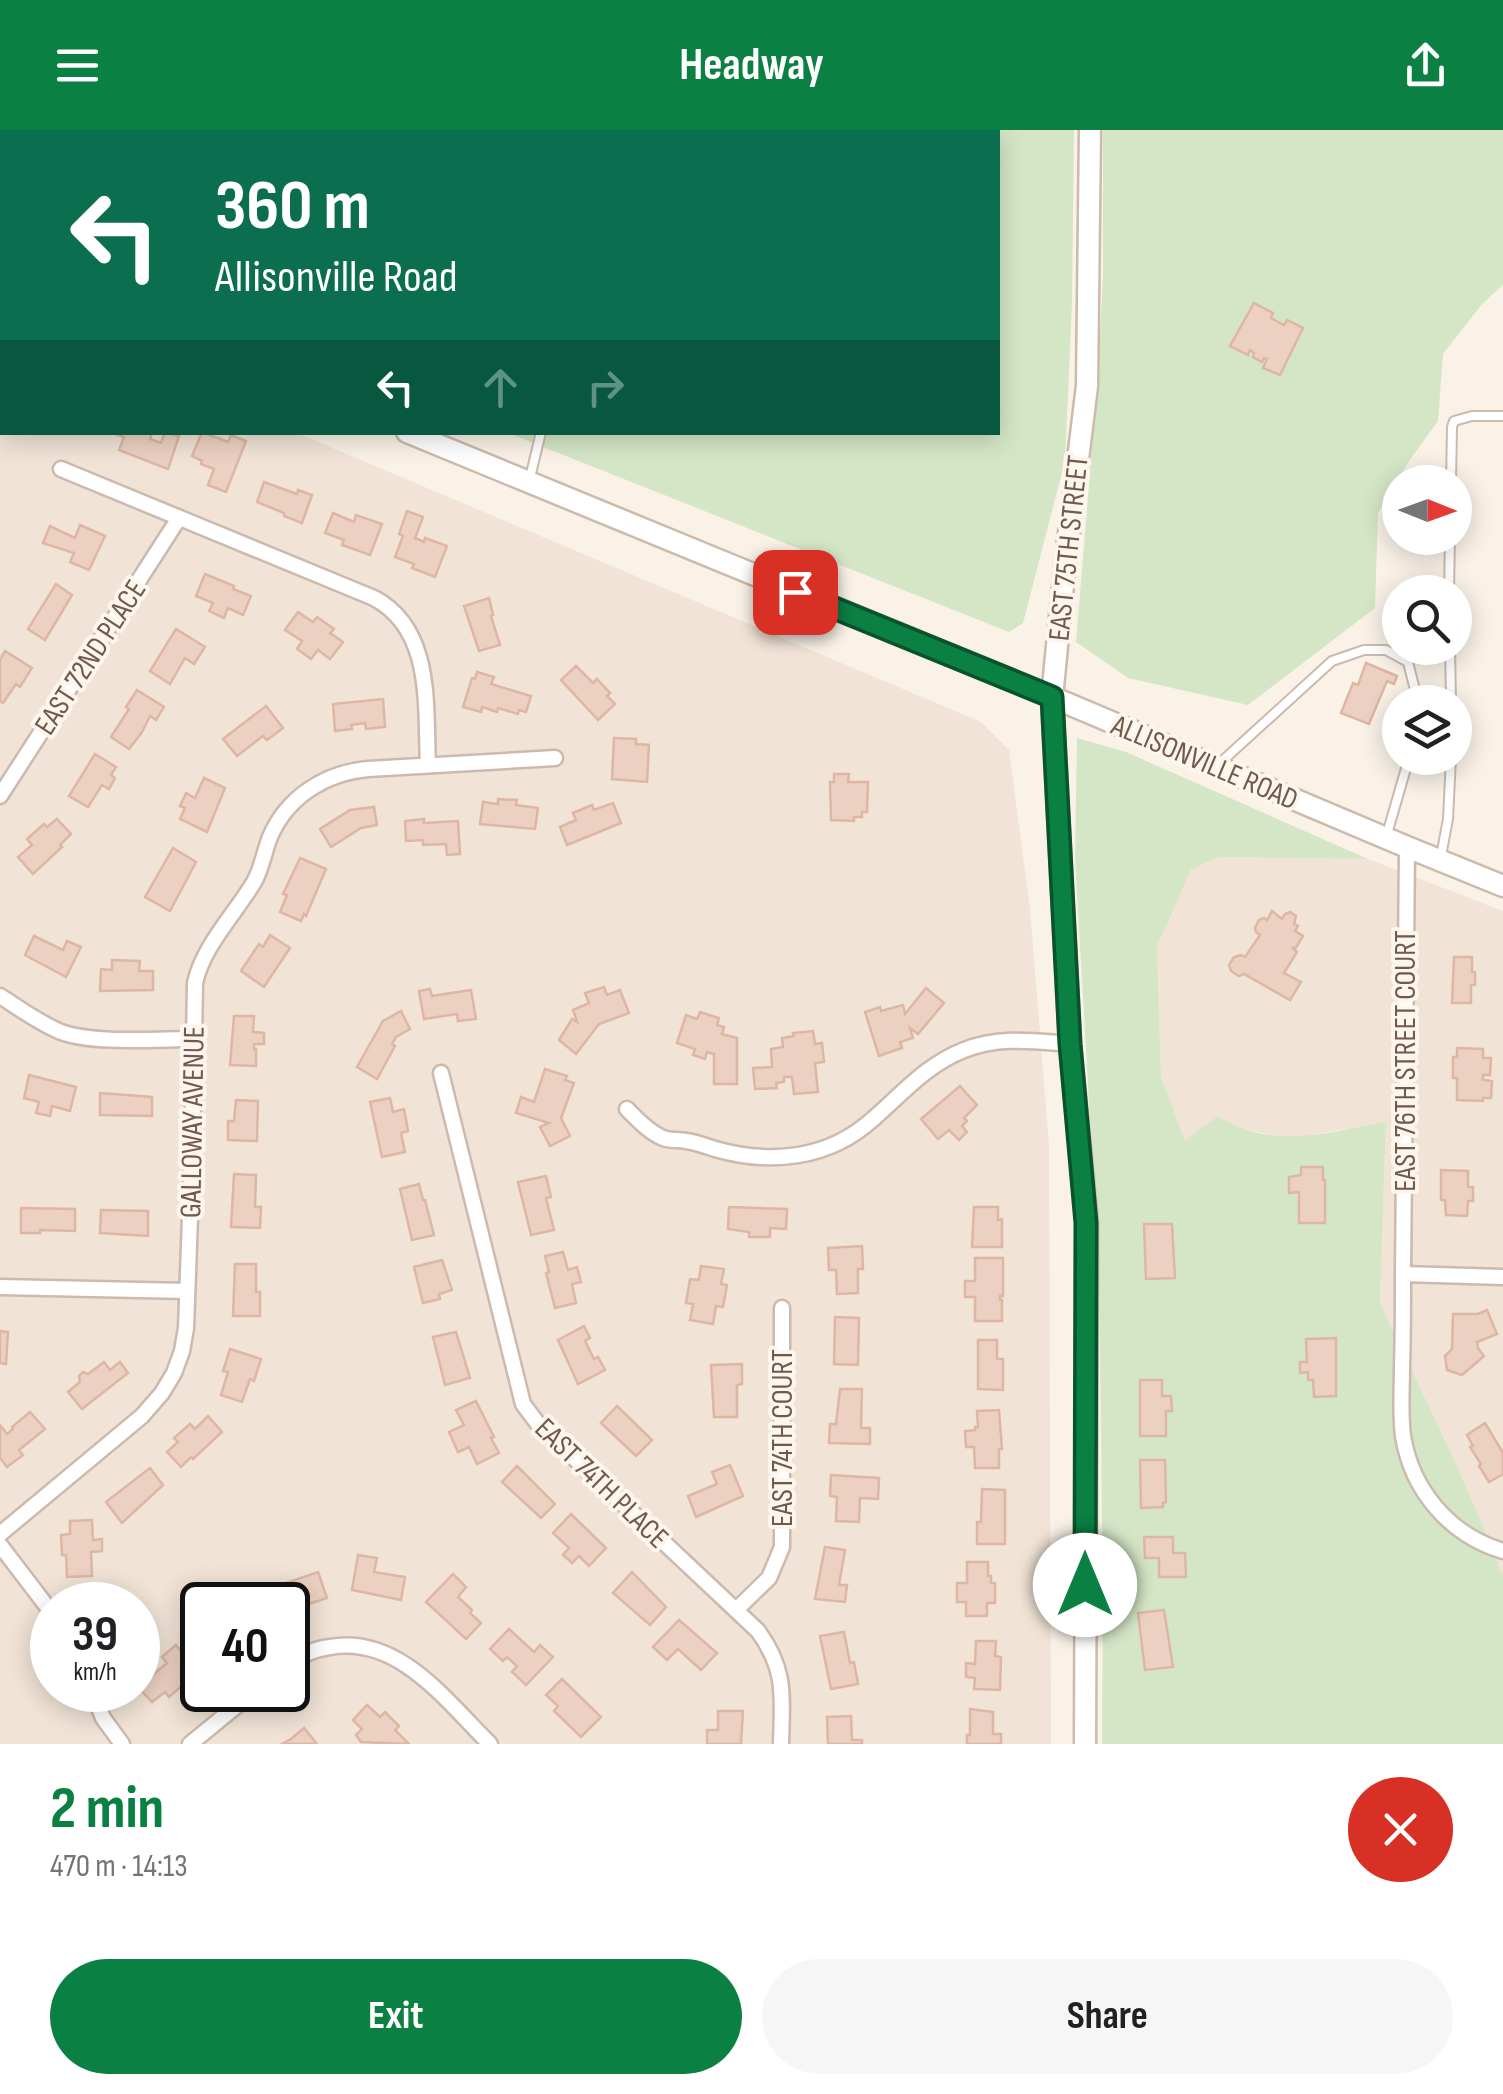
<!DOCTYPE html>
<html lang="en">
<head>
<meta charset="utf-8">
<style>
  body { margin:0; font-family:"Sofia Sans Condensed",sans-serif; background:#f6f6f6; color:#202124; height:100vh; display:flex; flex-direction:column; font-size:38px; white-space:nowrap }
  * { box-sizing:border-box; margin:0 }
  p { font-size:32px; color:#757577 }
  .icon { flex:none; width:55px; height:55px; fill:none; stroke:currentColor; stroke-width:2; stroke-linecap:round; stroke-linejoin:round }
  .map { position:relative; height:1614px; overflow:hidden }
  .details { display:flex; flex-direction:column; background:#fff; flex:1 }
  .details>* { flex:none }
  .hud { position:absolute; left:0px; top:0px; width:1000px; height:305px; box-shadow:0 5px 25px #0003; background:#0b6e4f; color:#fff; overflow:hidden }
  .needle { width:65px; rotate:91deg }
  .tools { position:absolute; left:1382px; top:335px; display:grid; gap:20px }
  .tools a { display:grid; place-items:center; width:90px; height:90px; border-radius:50%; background:#fff; box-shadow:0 5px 25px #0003; font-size:50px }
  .speed { position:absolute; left:30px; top:1452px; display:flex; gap:20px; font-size:50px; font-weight:700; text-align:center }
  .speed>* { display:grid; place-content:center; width:130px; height:130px; border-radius:50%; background:#fff; box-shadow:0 5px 25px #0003; line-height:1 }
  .speed small { font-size:25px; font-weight:400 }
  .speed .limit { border:5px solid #111; border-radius:15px; background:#fff; color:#111 }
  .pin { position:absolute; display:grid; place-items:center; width:85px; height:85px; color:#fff; margin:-42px; border-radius:20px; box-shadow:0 5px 15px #0006 }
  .me { position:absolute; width:110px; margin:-55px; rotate:0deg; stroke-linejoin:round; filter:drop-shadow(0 0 8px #0008) }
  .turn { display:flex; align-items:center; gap:35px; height:210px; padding:0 50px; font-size:45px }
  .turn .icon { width:130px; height:130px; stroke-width:2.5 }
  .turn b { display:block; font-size:70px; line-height:85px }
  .lanes { display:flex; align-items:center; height:95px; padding:0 50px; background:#0003; justify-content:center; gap:50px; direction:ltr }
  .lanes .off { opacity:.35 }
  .round { display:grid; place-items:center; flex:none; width:105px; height:105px; border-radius:52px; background:#f6f6f6 }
  .overview { display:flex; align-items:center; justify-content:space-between; height:170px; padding:0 50px }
  h1 { font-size:60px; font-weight:700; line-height:75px; color:#0b8043 }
  .cta { display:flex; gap:20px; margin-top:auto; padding:20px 50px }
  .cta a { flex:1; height:115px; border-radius:60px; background:#0b8043; color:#fff; font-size:40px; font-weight:700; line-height:115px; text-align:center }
  .cta a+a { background:#f6f6f6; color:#202124 }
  header { display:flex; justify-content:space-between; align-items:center; height:130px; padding:0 50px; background:#0b8043; color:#fff; font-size:45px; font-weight:700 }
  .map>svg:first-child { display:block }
  .residential { fill:#f1e3d6; fill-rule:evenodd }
  .green { fill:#d5e6c7 }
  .building { fill:#ecd1c2; stroke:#ddb7a4; stroke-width:2.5 }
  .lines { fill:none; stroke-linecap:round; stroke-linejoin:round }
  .lane-casing { stroke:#cbbaaf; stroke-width:12 }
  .street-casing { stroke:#cbbaaf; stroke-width:19 }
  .secondary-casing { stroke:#cdbaac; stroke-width:25 }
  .lane { stroke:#fff; stroke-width:8 }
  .street { stroke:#fff; stroke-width:14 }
  .secondary { stroke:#fff; stroke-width:20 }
  .route-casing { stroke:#07532c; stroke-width:25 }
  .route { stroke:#0b8043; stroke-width:18 }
  .labels { text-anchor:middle; stroke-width:8; stroke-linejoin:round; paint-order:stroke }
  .street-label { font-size:30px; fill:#71594e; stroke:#fdf6ed }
</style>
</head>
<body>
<header><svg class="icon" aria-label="menu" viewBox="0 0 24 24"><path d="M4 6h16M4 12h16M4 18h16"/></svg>Headway<svg class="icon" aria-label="share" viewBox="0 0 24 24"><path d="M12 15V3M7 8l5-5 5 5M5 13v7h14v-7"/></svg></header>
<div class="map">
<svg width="1503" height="1614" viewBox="0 0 1503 1614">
  <rect width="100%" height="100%" fill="#faf2e7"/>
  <g class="residential">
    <path d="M0 176 2 177V302L297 303 981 592 1009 620 1030 779 1049 1016 1051 1614H0ZM52 1475H138V1560H52ZM202 1475H288V1560H202Z"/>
    <path d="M1219 727 1368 729 1503 781V1443L1500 1441 1496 1425 1451 1323 1380 1173 1386 993 1288 1008 1237 998 1184 1011 1161 947 1157 817 1191 740Z"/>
  </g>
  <g class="green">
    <path d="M0 0H1074L1072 174 1065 331 1023 493 1009 502 508 303 998 302V2H2V79L0 78Z"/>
    <path d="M1103 0H1503V155L1483 173 1443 224 1438 291 1409 331 1378 383 1375 478 1248 575 1128 548 1076 512 1098 246 1103 147Z"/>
    <path d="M1077 608 1126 622 1368 729 1219 727 1191 740 1157 817 1161 947 1185 1011 1218 986C1272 1021 1327 1002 1386 992L1380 1173 1451 1323 1496 1425 1500 1441 1503 1443V1614H1102L1103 1467 1099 1146 1075 729Z"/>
  </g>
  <g class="building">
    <path d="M1254 173 1273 183 1271 188 1284 195 1287 190 1303 198 1280 245 1263 238 1267 229 1264 228 1262 232 1253 227 1254 223 1250 220 1248 225 1230 216Z"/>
    <path d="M152 302 150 309 161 313 165 302 179 306 168 339 119 320 124 307 112 303Z"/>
    <path d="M202 302 228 312 231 305 246 311 226 362 208 355 214 339 201 334 202 331 192 326Z"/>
    <path d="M264 352 297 364 298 360 312 365 302 393 284 386V383L257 372Z"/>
    <path d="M407 381 423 387 415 408 424 412 425 408 447 416 435 447 412 438 414 434 395 427 403 406 399 404Z"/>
    <path d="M333 383 354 392 356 385 382 394 370 425 342 415 344 410 325 403Z"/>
    <path d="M80 395 105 406 89 440 70 432 74 423 43 413 50 396 75 408Z"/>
    <path d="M205 444 234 456 233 459 251 466 243 485 228 478 224 488 209 481 213 473 196 466Z"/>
    <path d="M56 454 72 465 45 510 28 499Z"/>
    <path d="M489 468 493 485 491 486 500 515 479 521 464 476Z"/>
    <path d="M298 482 313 492 317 487 334 499 330 503 343 512 330 529 318 520 311 529 297 519 302 511 285 500Z"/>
    <path d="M176 499 205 517 194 534 185 528 170 554 150 541Z"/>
    <path d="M5 521 32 538 20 557 16 554 3 573 0 571V530Z"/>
    <path d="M1366 533 1397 546 1394 554 1387 551 1369 594 1341 583 1353 553 1358 555Z"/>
    <path d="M576 536 593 553 597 549 610 563 607 566 615 574 598 590 561 550Z"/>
    <path d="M477 542 494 547 491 554 531 566 526 582 519 580 518 584 498 578 497 582 482 577 481 582 463 577 472 548 475 549Z"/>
    <path d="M137 560 164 577 156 590 150 586 142 602 129 619 111 607 129 579 126 577Z"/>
    <path d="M383 569 385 597 366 599 365 593 351 595 352 599 335 601 333 574Z"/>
    <path d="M266 576 283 598 267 610 263 606 237 626 223 609Z"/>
    <path d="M614 608 636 609V614L649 615 647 652 612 649Z"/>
    <path d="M95 624 116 637 111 645 115 648 109 659 102 655 88 677 69 666Z"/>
    <path d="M834 644H849L848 652H868L867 682H862V687H854V691L831 690 830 652H834Z"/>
    <path d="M204 648 225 658 207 702 180 689 185 678 180 676 186 663 195 668Z"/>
    <path d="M498 669 517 670 516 675 538 678 535 699 480 694 483 672 498 674Z"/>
    <path d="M613 673 621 693 567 715 560 697 576 690 573 683 592 675 594 680Z"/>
    <path d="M374 677 377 695 361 698 331 717 320 699 350 680Z"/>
    <path d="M57 689 71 704 60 715 62 717 33 744 18 727 32 715 27 709 44 694 47 697Z"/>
    <path d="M424 689V693L458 691 460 724 447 725 446 714 423 715V710L406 711 405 691Z"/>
    <path d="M173 718 196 732 170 781 145 767Z"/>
    <path d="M300 728 326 739 306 786 304 784 301 791 280 782 287 765 283 764Z"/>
    <path d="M1272 781 1282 789 1285 784 1290 782 1296 786 1294 794 1298 796 1295 801 1303 806 1295 819 1292 817 1297 822 1284 843 1301 852 1290 870 1244 844 1239 846 1231 841 1229 835 1234 827 1241 825 1245 827 1260 805 1256 802 1255 798 1259 790 1264 788 1267 790Z"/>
    <path d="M270 805 290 818 264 857 241 841 259 814 263 817Z"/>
    <path d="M34 806 63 820 67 811 81 817 66 847 25 825Z"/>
    <path d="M1454 827H1472V842H1475V855H1471V873H1452Z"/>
    <path d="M112 830 140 831 139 841H153V860L100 861 101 839 112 840Z"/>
    <path d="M604 857 607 865 620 860 629 883 599 894 576 924 559 910 572 889 577 892 573 880 589 873 585 863Z"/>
    <path d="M926 858 944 873 918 904 910 898 913 908 900 912 902 918 879 926 865 882 880 877 881 881 903 875 905 884Z"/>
    <path d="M430 859 432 866 471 860 476 889 458 891 457 884 424 889 419 861Z"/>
    <path d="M401 881 410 899 396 907 392 914 395 916 377 949 357 937 383 891Z"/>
    <path d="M700 882 719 888 717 895 724 897 722 904 737 908V954H714V924L707 922 705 929 693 925 695 919 677 913 686 885 697 889Z"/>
    <path d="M234 886H254L253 902 264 903V914H254V919H256V936L230 935Z"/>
    <path d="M813 901 815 914 822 913 824 932 815 933 818 962 794 964 792 947H784V952L776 953 777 958 755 959 753 938 772 937 771 919 783 917 782 908 794 906 793 903Z"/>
    <path d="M1457 918 1483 919V928H1491L1490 945H1483V950L1492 951 1491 968H1483V971L1457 970V948H1453V927H1457Z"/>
    <path d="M545 939 567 946 565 950 574 953 561 988 570 1006 550 1016 540 997 549 993 516 983 521 967 534 972Z"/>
    <path d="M29 945 76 957 70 981 52 976 50 986 36 983 39 972 24 968Z"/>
    <path d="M960 956 977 975 964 988 967 991 962 996 967 1002 959 1010 949 1000 938 1009 921 989Z"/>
    <path d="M100 963 152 967V986L100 985Z"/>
    <path d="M390 968 393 982 404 979 408 1001 401 1003 405 1022 382 1027 370 972Z"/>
    <path d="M236 970 258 971 257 1011 228 1010V991H234Z"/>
    <path d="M1301 1037H1323V1050H1325V1093H1299V1062L1289 1063V1047L1301 1045Z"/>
    <path d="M1441 1040 1468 1041V1057H1473V1071H1468L1467 1086 1446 1085 1445 1070H1441Z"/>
    <path d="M234 1044 256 1045 255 1077H261L260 1098 231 1097Z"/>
    <path d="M546 1046 551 1067 546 1068 554 1100 531 1105 518 1052Z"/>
    <path d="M419 1054 423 1070H425L434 1105 412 1110 400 1059Z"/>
    <path d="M729 1077 787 1079 786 1099 770 1098V1107H749V1102L728 1099Z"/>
    <path d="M974 1077H998V1090L1002 1089V1117H972Z"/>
    <path d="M21 1078 75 1079V1101L40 1100V1103H21Z"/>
    <path d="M101 1080 148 1081V1106L100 1103Z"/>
    <path d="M1144 1094H1172L1175 1148 1146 1149Z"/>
    <path d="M862 1116 863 1139H858V1163L837 1164 836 1140H829L828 1118Z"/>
    <path d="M563 1122 568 1140 577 1137 581 1152 572 1154 576 1173 555 1178 546 1143 549 1142 545 1126Z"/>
    <path d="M975 1128H1003V1166H1000V1170H1002V1191H975V1167H965V1151H975Z"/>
    <path d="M442 1130 452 1160 439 1164 440 1169 423 1173 414 1137Z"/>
    <path d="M235 1134H256V1162H260V1186H233Z"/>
    <path d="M701 1136 724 1139 721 1154 727 1155 723 1177 716 1176 713 1194 690 1190 693 1174 686 1173 690 1149 699 1150Z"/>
    <path d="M1487 1180 1497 1204 1477 1212 1478 1218 1484 1226 1462 1245 1447 1240 1445 1226 1452 1219 1453 1184H1478Z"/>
    <path d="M835 1187 859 1188 858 1235 834 1234Z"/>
    <path d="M584 1196 590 1208 585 1211 594 1229 598 1227 605 1240 578 1254 558 1210Z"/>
    <path d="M0 1201 8 1202 6 1234 0 1233Z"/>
    <path d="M456 1202 470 1248 445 1255 433 1207Z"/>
    <path d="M1336 1208V1266L1314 1267 1313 1250H1308V1242L1300 1243V1232H1307L1306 1209Z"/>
    <path d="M978 1210H997V1229H1003V1260L978 1259Z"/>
    <path d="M230 1219 261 1229 254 1251 250 1249 242 1272 221 1265 228 1242 223 1241Z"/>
    <path d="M104 1232 110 1240 120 1232 128 1243 82 1279 68 1262 80 1252 79 1246 83 1242 88 1244Z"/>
    <path d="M742 1234V1254L737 1255V1287H714L711 1235Z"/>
    <path d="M1140 1250H1162V1266H1171L1172 1281H1166V1306H1140Z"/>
    <path d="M840 1259H862L861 1298H870V1314L829 1313 830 1294H836Z"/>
    <path d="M476 1271 494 1307 491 1308 499 1323 477 1334 469 1317 458 1322 449 1302 464 1295 456 1280Z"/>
    <path d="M617 1276 652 1310 636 1326 601 1293Z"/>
    <path d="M999 1280 1002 1319H999V1338H975L974 1317H966L965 1301 975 1300V1297H978L977 1281Z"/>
    <path d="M30 1282 45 1299 19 1320 23 1325 7 1337 0 1328V1295L7 1304 13 1299 12 1297Z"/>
    <path d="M208 1286 222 1302 193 1329 191 1327 181 1337 167 1322 178 1312 174 1308 190 1294 195 1299Z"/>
    <path d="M1485 1293 1503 1323V1344L1489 1352 1479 1336 1481 1334 1470 1317 1473 1316 1467 1305Z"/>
    <path d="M1140 1330H1165L1166 1372 1163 1373V1377L1141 1378Z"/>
    <path d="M730 1335 743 1366 696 1387 688 1366 717 1354 712 1342Z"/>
    <path d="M517 1336 555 1374 541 1388 502 1352Z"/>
    <path d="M150 1338 163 1355 122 1393 106 1372Z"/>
    <path d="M831 1345 879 1348 878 1369 860 1368 859 1392 836 1391 837 1367 830 1366Z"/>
    <path d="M982 1359 1005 1360V1414H977V1392H981Z"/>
    <path d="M571 1384 606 1418 589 1436 579 1426 572 1433 563 1425 569 1418 553 1403Z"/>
    <path d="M92 1390 93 1410 102 1409V1421L91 1422 92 1446 67 1447 66 1425H62L61 1405 70 1404V1391Z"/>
    <path d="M1144 1407H1173V1423H1185L1186 1447H1159V1428H1145Z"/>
    <path d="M825 1417 845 1420 839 1455H847L845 1472 815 1469Z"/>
    <path d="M358 1425 377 1428 374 1442 405 1447 401 1470 352 1460Z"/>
    <path d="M967 1432H988V1446H991V1453H995V1473H987V1486H966V1472H957V1453H967Z"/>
    <path d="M318 1442 327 1468 297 1478 295 1474 288 1477 276 1475 271 1458Z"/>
    <path d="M632 1442 666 1477 650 1495 613 1463Z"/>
    <path d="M453 1444 466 1457 458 1467 472 1480 470 1483 481 1493 466 1509 426 1472Z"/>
    <path d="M1164 1480 1173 1537 1145 1540 1138 1483Z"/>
    <path d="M679 1490 717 1523 701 1540 678 1519 667 1530 653 1517Z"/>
    <path d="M509 1499 534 1522 540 1515 553 1527 526 1555 512 1542 517 1536 507 1527 503 1531 490 1519Z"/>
    <path d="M844 1502 850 1533 854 1532 858 1554 831 1559 820 1506Z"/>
    <path d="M976 1511H996L995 1526 1001 1527 1000 1560 974 1559 975 1548 966 1547V1533L975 1534Z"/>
    <path d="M176 1515 198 1542 169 1567 165 1562 152 1572 138 1557 167 1533 162 1527Z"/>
    <path d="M562 1549 601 1587 581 1607 554 1581 558 1576 546 1565Z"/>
    <path d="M367 1575 380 1587 385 1582 399 1596 395 1600 409 1614 361 1612 356 1605 362 1599 353 1590Z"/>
    <path d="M970 1579 993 1582V1604H1001V1614H967V1605H970Z"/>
    <path d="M718 1581H743L741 1614H707V1600H718Z"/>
    <path d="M851 1586 852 1610H862V1614H828L827 1587Z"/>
    <path d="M304 1598 317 1614H282L291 1609Z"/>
  </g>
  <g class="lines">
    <g class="lane-casing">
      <g id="lane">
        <path d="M536 0V2"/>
        <path d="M530 348 541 302"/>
        <path d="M1451 352 1452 297 1454 291 1472 286H1503"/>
        <path d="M1449 462 1450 408"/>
        <path d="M1450 518 1451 572"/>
        <path d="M1219 634 1332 531 1364 520H1386L1408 532 1418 572"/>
        <path d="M1387 704 1409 628"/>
        <path d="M1441 726 1448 689 1451 628"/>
      </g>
    </g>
    <g class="street-casing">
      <g id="street">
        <path d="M61 339 374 468C434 500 425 577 428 635"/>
        <path d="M0 666 179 388"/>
        <path d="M0 866C19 878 39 893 61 902 93 914 157 909 193 909"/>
        <path d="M441 943 523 1274 538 1294 758 1501C787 1541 782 1567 781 1614"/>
        <path d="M627 979C638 990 649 1002 663 1008 670 1011 678 1009 686 1011 695 1012 706 1016 715 1019 771 1035 829 1029 873 989 903 963 926 935 964 920 999 906 1033 911 1070 914"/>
        <path d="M1403 1144 1407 717"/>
        <path d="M1503 1147 1403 1144C1403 1175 1403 1206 1402 1237 1402 1259 1400 1283 1403 1306 1412 1361 1450 1405 1503 1421"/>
        <path d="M0 1157 187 1161"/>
        <path d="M0 1404 142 1286 162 1263 174 1243 182 1221 186 1198 192 1031 195 853C203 816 235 784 254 752 262 738 264 722 270 707 287 667 325 643 368 639L555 628"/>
        <path d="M0 1415 52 1483"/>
        <path d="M736 1480 769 1448 782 1417V1178"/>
        <path d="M288 1535C300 1525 315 1519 330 1517 399 1505 446 1571 490 1614"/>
        <path d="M92 1560 103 1588 122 1614"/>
        <path d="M190 1614 256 1560"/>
      </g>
    </g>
    <g class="secondary-casing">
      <g id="secondary">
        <path d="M0 139 2 140"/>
        <path d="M407 302 1052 567 1407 717 1503 756"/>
        <path d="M1085 1614 1087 1093 1070 914 1052 567 1065 435 1087 256 1090 0"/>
      </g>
    </g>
    <use href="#lane" class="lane"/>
    <use href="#street" class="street"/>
    <use href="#secondary" class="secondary"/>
  </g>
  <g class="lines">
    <g class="route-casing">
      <path id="route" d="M795 462 1052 567 1070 914 1086 1093 1085 1455"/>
    </g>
    <use href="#route" class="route"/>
  </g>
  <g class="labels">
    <g class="street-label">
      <text transform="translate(1068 418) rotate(-84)" y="10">EAST 75TH STREET</text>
      <text transform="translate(90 527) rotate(-57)" y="10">EAST 72ND PLACE</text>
      <text transform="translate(1205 632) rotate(23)" y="10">ALLISONVILLE ROAD</text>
      <text transform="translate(1405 931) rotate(-90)" y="10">EAST 76TH STREET COURT</text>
      <text transform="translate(192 992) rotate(-89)" y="10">GALLOWAY AVENUE</text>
      <text transform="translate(782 1308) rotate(-90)" y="10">EAST 74TH COURT</text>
      <text transform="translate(602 1353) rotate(44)" y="10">EAST 74TH PLACE</text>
    </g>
  </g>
</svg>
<div class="tools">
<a><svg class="needle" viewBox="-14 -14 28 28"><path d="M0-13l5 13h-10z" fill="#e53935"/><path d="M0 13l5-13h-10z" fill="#757577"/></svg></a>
<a><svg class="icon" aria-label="search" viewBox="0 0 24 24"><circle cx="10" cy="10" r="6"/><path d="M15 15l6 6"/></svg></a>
<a><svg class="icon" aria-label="layers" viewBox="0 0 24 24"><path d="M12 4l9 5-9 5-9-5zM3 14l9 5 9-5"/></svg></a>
</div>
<div class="speed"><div>39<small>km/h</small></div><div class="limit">40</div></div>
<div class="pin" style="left:795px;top:462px;background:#d93025"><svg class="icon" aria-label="arrive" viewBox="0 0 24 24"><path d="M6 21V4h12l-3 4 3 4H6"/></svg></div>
<svg class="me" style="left:1085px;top:1455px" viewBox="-20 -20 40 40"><circle r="19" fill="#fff"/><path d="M0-13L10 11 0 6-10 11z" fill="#0b8043"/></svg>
<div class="hud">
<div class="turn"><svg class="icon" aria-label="left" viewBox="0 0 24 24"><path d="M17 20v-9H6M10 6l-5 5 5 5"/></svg><div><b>360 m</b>Allisonville Road</div></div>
<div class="lanes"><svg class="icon" aria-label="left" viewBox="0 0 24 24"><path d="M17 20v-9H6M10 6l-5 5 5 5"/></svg><svg class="icon off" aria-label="ahead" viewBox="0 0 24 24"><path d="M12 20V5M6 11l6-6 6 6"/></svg><svg class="icon off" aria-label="right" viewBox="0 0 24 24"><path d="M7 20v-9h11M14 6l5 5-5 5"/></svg></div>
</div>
</div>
<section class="details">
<div class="overview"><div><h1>2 min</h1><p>470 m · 14:13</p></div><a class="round" style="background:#d93025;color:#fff"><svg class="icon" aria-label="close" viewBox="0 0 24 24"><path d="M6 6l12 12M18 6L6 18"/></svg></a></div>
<div class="cta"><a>Exit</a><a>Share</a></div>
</section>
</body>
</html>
